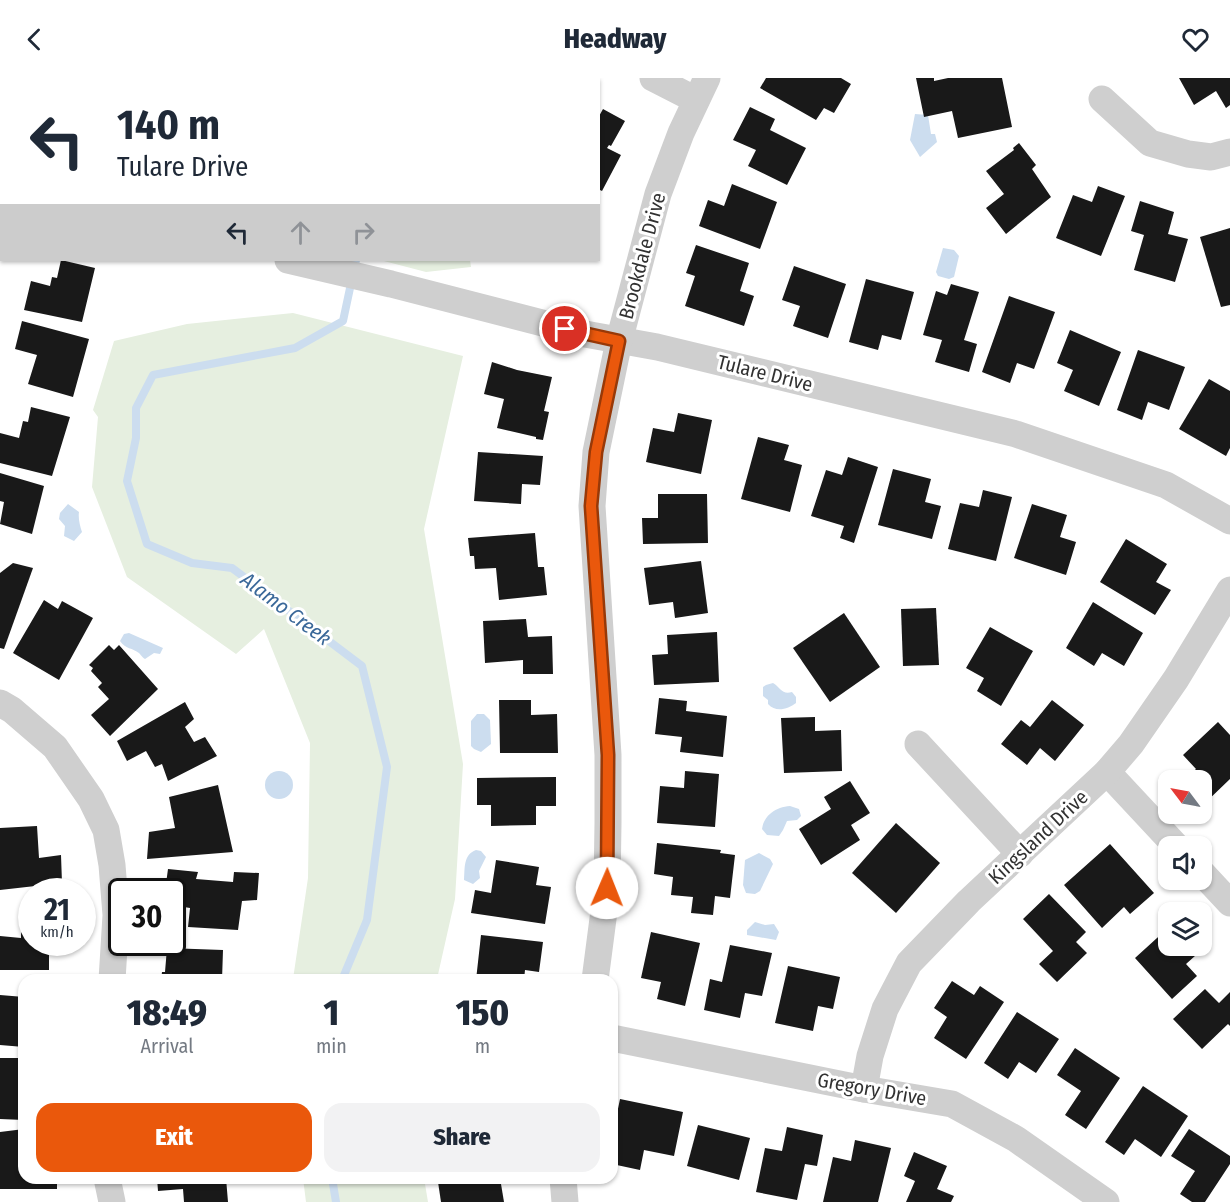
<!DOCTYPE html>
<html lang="en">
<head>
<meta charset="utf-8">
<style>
  body { margin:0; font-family:"Fira Sans Condensed",sans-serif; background:#f2f2f3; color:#1f2937; height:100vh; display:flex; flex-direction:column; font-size:22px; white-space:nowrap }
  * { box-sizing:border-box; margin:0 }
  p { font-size:20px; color:#747a83 }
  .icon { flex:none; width:33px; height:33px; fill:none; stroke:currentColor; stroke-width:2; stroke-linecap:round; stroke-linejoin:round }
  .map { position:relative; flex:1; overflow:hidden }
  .side { position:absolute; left:18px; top:896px; width:600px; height:210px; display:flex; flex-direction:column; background:#fff; border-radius:18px; box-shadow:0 2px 4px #0004 }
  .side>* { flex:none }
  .guide { position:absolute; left:0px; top:0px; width:600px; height:183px; box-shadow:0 2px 4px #0004; background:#fff; color:#1f2937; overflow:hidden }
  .needle { width:39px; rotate:302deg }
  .fabs { position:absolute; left:1158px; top:692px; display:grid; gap:12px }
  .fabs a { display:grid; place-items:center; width:54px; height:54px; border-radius:12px; background:#fff; box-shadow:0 2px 4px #0004; font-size:30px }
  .speed { position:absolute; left:18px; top:800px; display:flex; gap:12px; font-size:30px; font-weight:700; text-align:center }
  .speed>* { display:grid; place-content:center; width:78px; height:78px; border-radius:50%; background:#fff; box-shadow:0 2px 4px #0004; line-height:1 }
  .speed small { font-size:15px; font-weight:400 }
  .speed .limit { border:3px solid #111; border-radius:9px; background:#fff; color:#111 }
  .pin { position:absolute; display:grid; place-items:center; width:51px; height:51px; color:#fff; margin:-26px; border:3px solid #fff; border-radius:50%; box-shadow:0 2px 6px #0007 }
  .me { position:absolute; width:66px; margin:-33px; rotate:1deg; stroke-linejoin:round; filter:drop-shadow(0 0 4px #0008) }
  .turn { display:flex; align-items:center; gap:21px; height:126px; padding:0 18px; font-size:27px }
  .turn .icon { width:78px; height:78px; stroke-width:2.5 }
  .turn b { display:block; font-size:42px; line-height:51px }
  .lanes { display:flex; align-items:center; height:57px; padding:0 18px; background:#0003; justify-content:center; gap:30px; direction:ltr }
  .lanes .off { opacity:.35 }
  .eta { display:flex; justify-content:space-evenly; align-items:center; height:102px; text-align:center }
  .eta b { font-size:36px; font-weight:800; line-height:42px }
  .button { display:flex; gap:12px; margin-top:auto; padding:12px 18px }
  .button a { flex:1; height:69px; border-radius:18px; background:#ea580c; color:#fff; font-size:24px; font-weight:800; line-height:69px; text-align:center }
  .button a+a { background:#f2f2f3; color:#1f2937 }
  header { display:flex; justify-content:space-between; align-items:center; height:78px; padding:0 18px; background:#fff; font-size:27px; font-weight:800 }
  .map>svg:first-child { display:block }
  .green { fill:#e6efe0 }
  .water { fill:#ccddef }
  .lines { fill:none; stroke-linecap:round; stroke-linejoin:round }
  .stream { stroke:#ccddef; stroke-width:8 }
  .building { fill:#191919 }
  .minor { stroke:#cfcfcf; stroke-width:27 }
  .route-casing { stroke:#983908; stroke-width:15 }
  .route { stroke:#ea580c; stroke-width:10 }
  .labels { text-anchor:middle; stroke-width:6; stroke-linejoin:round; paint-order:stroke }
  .street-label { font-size:20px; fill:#323232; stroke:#fff }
  .water-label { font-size:21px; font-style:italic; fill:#3a6899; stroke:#fff }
</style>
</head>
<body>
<header><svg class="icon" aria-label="back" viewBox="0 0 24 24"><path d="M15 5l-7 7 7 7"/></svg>Headway<svg class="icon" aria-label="heart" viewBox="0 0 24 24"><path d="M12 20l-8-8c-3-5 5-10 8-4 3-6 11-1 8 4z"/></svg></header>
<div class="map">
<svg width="1230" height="1124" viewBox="0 0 1230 1124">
  <rect width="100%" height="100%" fill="#fff"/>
  <g class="green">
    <path d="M380 182H470L471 189 426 194Z"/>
    <path d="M293 235 463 278 424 451 463 686 455 821 437 901H293L308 800 310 665 264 551 236 576 127 499 92 409 98 339 93 332 114 263 187 246Z"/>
    <path d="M303 1100H424L428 1124H306Z"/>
  </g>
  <g class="water">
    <path d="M915 36 928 37 931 56H935L937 64 920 79 910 62Z"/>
    <path d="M943 170 954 172 959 178 954 199 949 201 938 198 936 194Z"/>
    <path d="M68 426 79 434C78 440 80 448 82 454L74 463 64 458 65 448 59 441 60 435Z"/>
    <path d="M129 555 163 570 160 576 154 575 145 581C143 580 141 577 139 575 133 570 125 571 120 563L124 556Z"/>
    <path d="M773 605C781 610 782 617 792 614L796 619V625C788 631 776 635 768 626V622L763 618V609L766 607Z"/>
    <path d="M477 636H484L490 642 491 666 481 674 474 671 471 668V643Z"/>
    <circle cx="279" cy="707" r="14"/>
    <path d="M790 728 799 731 801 738 797 742 787 743 783 752 779 758 767 757 762 751C764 737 776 729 790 728Z"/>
    <path d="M476 772 481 773 486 779 479 793 480 800 473 806 464 802C465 790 463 777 476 772Z"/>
    <path d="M759 775 770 781 773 786 760 813 755 816 746 815 743 807 745 782Z"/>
    <path d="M755 844 765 847 774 846 779 854 776 862 747 857V852Z"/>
  </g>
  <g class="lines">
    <g class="stream">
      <path d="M276 0V2"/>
      <path d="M342 902 367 842 387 689 362 588 232 490 192 485 147 466 127 403 136 360V330L153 297 295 270 343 243 356 182"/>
      <path d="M332 1100 336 1124"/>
    </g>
  </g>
  <g class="building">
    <path d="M766 0H841L851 6 834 35 824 30 816 42 760 10Z"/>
    <path d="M916 0H934V3L948 0H1002L1012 49 958 60 952 33 924 39Z"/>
    <path d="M1179 0H1230V27L1226 30 1216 13 1194 27Z"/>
    <path d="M750 29 775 41 770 52 806 70 787 107 748 88 756 72 733 62Z"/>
    <path d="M603 31 625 43 611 68 609 67 607 70 621 77 602 113 598 111V40Z"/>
    <path d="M1019 65 1036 87 1032 91 1051 119 1006 156 986 130 1004 116 986 93 1014 72 1013 70Z"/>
    <path d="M732 106 777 124 760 171 699 148 708 122 724 128Z"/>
    <path d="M1098 108 1125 118 1101 178 1056 160 1073 117 1092 124Z"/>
    <path d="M1140 123 1174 134 1168 156 1188 161 1175 204 1134 192 1144 157 1131 153Z"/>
    <path d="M1230 150V227L1221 229 1200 159Z"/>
    <path d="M696 167 749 185 740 213 754 218 744 248 685 228 695 198 686 195Z"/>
    <path d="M61 182 95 190 82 244 24 232 31 203 50 208 52 199 57 200Z"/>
    <path d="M794 188 846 206 828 260 793 248 800 228 782 222Z"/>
    <path d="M866 201 914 214 901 262 882 257 878 272 849 264Z"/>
    <path d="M951 206 979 214 964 262 977 266 969 294 935 284 942 262 923 257 936 213 947 217Z"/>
    <path d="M1009 218 1055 234 1034 291 1017 285 1010 305 982 294Z"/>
    <path d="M22 243 89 261 73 319 28 306 37 277 15 271Z"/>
    <path d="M1070 252 1121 274 1099 328 1064 313 1073 292 1057 285Z"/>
    <path d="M1138 272 1185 289 1169 332 1148 324 1142 342 1117 332Z"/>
    <path d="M492 284 517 292 552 299 544 333 549 334 543 362 536 361V359L497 350 504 321 484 316Z"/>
    <path d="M1209 301 1230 313V370L1226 378 1179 351Z"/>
    <path d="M31 329 70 339 52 398 0 385V355L19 360 23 343 28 344Z"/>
    <path d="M678 335 712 342 701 396 646 384 653 350 674 354Z"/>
    <path d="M758 359 789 367 784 382 802 387 790 434 741 421Z"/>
    <path d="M478 374 543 378 540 407 522 406 521 426 474 423Z"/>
    <path d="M848 379 878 389 854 465 840 460 844 448 811 438 826 392 842 397Z"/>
    <path d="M893 391 931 401 925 424 941 428 932 461 878 447Z"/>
    <path d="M0 395 44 408 32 456 0 446 4 424 0 423Z"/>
    <path d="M983 412 1012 419 996 483 948 471 960 425 979 429Z"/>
    <path d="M658 416H707L708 465 643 466 642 440H658Z"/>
    <path d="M1032 426 1067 437 1060 459 1076 464 1066 497 1014 480Z"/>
    <path d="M535 455 538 489H544L547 517 499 522 496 490 475 491 474 478H470L468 460Z"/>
    <path d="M1126 461 1167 486 1156 504 1171 512 1155 537 1100 504Z"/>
    <path d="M701 483 708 535 675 540 673 524 649 527 644 490Z"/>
    <path d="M13 485 33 490 4 571 0 570V495Z"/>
    <path d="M44 522 58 531 62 523 93 540 59 602 13 575Z"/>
    <path d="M1093 524 1143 555 1124 588 1102 575 1094 588 1066 570Z"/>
    <path d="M936 530 939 587 903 588 901 531Z"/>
    <path d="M844 535 880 589 830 624 793 570Z"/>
    <path d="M526 541 528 559 552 558 553 596H523V582L485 585 483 543Z"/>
    <path d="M990 549 1033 573 1001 628 977 613 984 600 966 590Z"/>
    <path d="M717 554 719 604 654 607 652 577 668 576 667 557Z"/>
    <path d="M109 567 114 572 119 567 158 611 110 658 91 637 109 621 98 609 102 605 91 593 93 590 89 587Z"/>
    <path d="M659 620 687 623 686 633 727 638 723 679 680 674 682 659 655 656Z"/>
    <path d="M499 622H531V637L557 636 558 675H500Z"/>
    <path d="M1052 622 1084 647 1055 683 1040 670 1027 687 1001 666 1021 642 1030 649Z"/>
    <path d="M185 624 194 641 185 649 194 664 205 659 217 678 168 703 162 686 155 689 146 673 127 683 117 663Z"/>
    <path d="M815 639V653L841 652 842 693 784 695 781 640Z"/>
    <path d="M1218 644 1230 657V701L1204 726 1202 724V702H1184L1196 691 1183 677Z"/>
    <path d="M685 693 719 696 715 749 657 745 660 708 684 710Z"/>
    <path d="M556 699V728H536V747L491 748V727H477V700Z"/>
    <path d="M850 703 870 735 851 747 860 762 821 787 799 751 831 731 824 719Z"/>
    <path d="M218 707 233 774 147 781 149 754 175 750 169 719Z"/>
    <path d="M896 745 940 785 896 835 852 795Z"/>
    <path d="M37 748 39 780 61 777 62 805 0 812V750Z"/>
    <path d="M657 765 721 772 720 775 735 777 730 820 715 818 713 837 691 835 693 819 671 817 673 799 654 796Z"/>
    <path d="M1110 766 1154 815 1130 836 1124 829 1102 850 1064 807Z"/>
    <path d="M496 782 539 789 536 807 551 809 545 846 471 835 475 812 491 815Z"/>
    <path d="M168 791 198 794 196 801 233 804 234 794 259 795 257 822 242 823 238 852 188 849 190 830 184 829 185 822 172 821V813H165Z"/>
    <path d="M1049 816 1086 854 1076 864 1087 875 1057 904 1039 886 1053 873 1023 841Z"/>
    <path d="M21 836H32V864H63L62 870H49V892H0V858L21 860Z"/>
    <path d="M1168 850V867H1203L1205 869 1186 886 1197 898 1172 921 1135 880Z"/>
    <path d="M651 854 700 865 685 928 657 921 661 904 641 900Z"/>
    <path d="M481 857 543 864 539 894 525 892 524 902H476Z"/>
    <path d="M730 867 772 875 762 918 745 915 740 940 704 932 710 901 722 904Z"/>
    <path d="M167 870 223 872 222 902H161L162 894H165Z"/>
    <path d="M788 888 840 899 833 931 818 928 813 953 775 945Z"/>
    <path d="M952 903 974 917 980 908 1004 924 966 981 934 960 947 939 934 930Z"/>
    <path d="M1205 911 1219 925 1230 914V948L1228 946 1202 971 1173 941Z"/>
    <path d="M0 917 24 919V969L0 967Z"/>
    <path d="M1017 934 1059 961 1036 995 1019 984 1008 1001 984 985Z"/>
    <path d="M1075 970 1120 1000 1086 1051 1065 1037 1081 1013 1057 997Z"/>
    <path d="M0 980H24V1042L0 1041Z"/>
    <path d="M1143 1008 1188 1038 1161 1079 1135 1061 1124 1077 1105 1064Z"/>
    <path d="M620 1021 683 1034 674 1078 644 1072 640 1092 612 1086V1060Z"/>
    <path d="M698 1047 750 1060 739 1102 687 1088Z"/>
    <path d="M787 1049 823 1057 817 1088 805 1086 797 1122 756 1114 765 1070 782 1073Z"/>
    <path d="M24 1051V1100H57V1111H0V1054Z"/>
    <path d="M1189 1051 1230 1078V1086L1205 1124H1192L1180 1116 1195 1093 1171 1078Z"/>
    <path d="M855 1062 891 1070 878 1124H823L833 1079 851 1083Z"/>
    <path d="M914 1074 947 1088 937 1111 954 1118 951 1124H906L915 1103 904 1098Z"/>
    <path d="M157 1100H226L228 1124H184L183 1111 158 1113Z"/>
    <path d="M466 1100H500L504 1124H441L438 1104Z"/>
  </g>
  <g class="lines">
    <g class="minor">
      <path d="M653 0 696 22"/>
      <path d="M22 2 23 0"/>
      <path d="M1102 21 1150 65 1188 76 1211 79 1230 74"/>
      <path d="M0 92 2 85"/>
      <path d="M0 114 2 115"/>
      <path d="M288 182 391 206 585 256 657 269 1016 356 1166 407 1230 443"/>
      <path d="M0 625 12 632 55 669 91 721 106 752 112 787 116 837 112 902"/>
      <path d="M918 666 1020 776"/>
      <path d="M1107 694 1176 768"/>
      <path d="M1202 795 1230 825"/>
      <path d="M595 902 607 810 608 745V677L592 428 596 374 619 263 658 116 681 55 707 0"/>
      <path d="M612 960 864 1011 952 1026 1016 1061 1106 1124"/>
      <path d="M864 1011 870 978 885 931 909 885 969 823 1107 694 1131 666 1176 601 1230 512"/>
      <path d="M107 1100 112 1124"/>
      <path d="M563 1100 565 1124"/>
    </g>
  </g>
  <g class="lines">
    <g class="route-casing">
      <path id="route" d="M565 251 619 263 596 374 591 428 608 677 607 810"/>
    </g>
    <use href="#route" class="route"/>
  </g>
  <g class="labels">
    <g class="street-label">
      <text transform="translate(642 178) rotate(-75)" y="7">Brookdale Drive</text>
      <text transform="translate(765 295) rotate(14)" y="7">Tulare Drive</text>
      <text transform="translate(1038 759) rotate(-43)" y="7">Kingsland Drive</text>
      <text transform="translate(872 1011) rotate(10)" y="7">Gregory Drive</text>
    </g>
    <g class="water-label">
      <text transform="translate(286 531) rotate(37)" y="7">Alamo Creek</text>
    </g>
  </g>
</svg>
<div class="fabs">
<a><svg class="needle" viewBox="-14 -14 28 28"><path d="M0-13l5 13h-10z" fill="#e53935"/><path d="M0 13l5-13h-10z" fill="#747a83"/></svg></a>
<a><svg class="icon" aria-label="sound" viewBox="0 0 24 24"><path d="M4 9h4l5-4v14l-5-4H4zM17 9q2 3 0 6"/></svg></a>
<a><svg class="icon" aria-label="layers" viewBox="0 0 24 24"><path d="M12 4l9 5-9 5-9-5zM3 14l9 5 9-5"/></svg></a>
</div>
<div class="speed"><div>21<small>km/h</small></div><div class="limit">30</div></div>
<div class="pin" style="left:565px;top:251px;background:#d93025"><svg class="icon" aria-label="arrive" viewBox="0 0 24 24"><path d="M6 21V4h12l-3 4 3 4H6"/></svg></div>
<svg class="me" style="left:607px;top:810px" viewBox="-20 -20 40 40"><circle r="19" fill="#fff"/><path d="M0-13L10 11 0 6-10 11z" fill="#ea580c"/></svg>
<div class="guide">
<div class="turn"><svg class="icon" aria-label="left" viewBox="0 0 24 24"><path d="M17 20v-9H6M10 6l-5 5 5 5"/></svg><div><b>140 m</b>Tulare Drive</div></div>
<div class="lanes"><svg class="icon" aria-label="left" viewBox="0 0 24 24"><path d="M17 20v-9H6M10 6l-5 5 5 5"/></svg><svg class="icon off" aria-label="ahead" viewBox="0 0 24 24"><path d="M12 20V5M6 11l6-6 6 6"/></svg><svg class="icon off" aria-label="right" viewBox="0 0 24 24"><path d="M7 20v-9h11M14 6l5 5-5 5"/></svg></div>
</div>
<section class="side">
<div class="eta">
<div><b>18:49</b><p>Arrival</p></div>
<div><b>1</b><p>min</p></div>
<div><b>150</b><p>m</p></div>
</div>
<div class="button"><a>Exit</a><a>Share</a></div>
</section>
</div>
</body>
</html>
